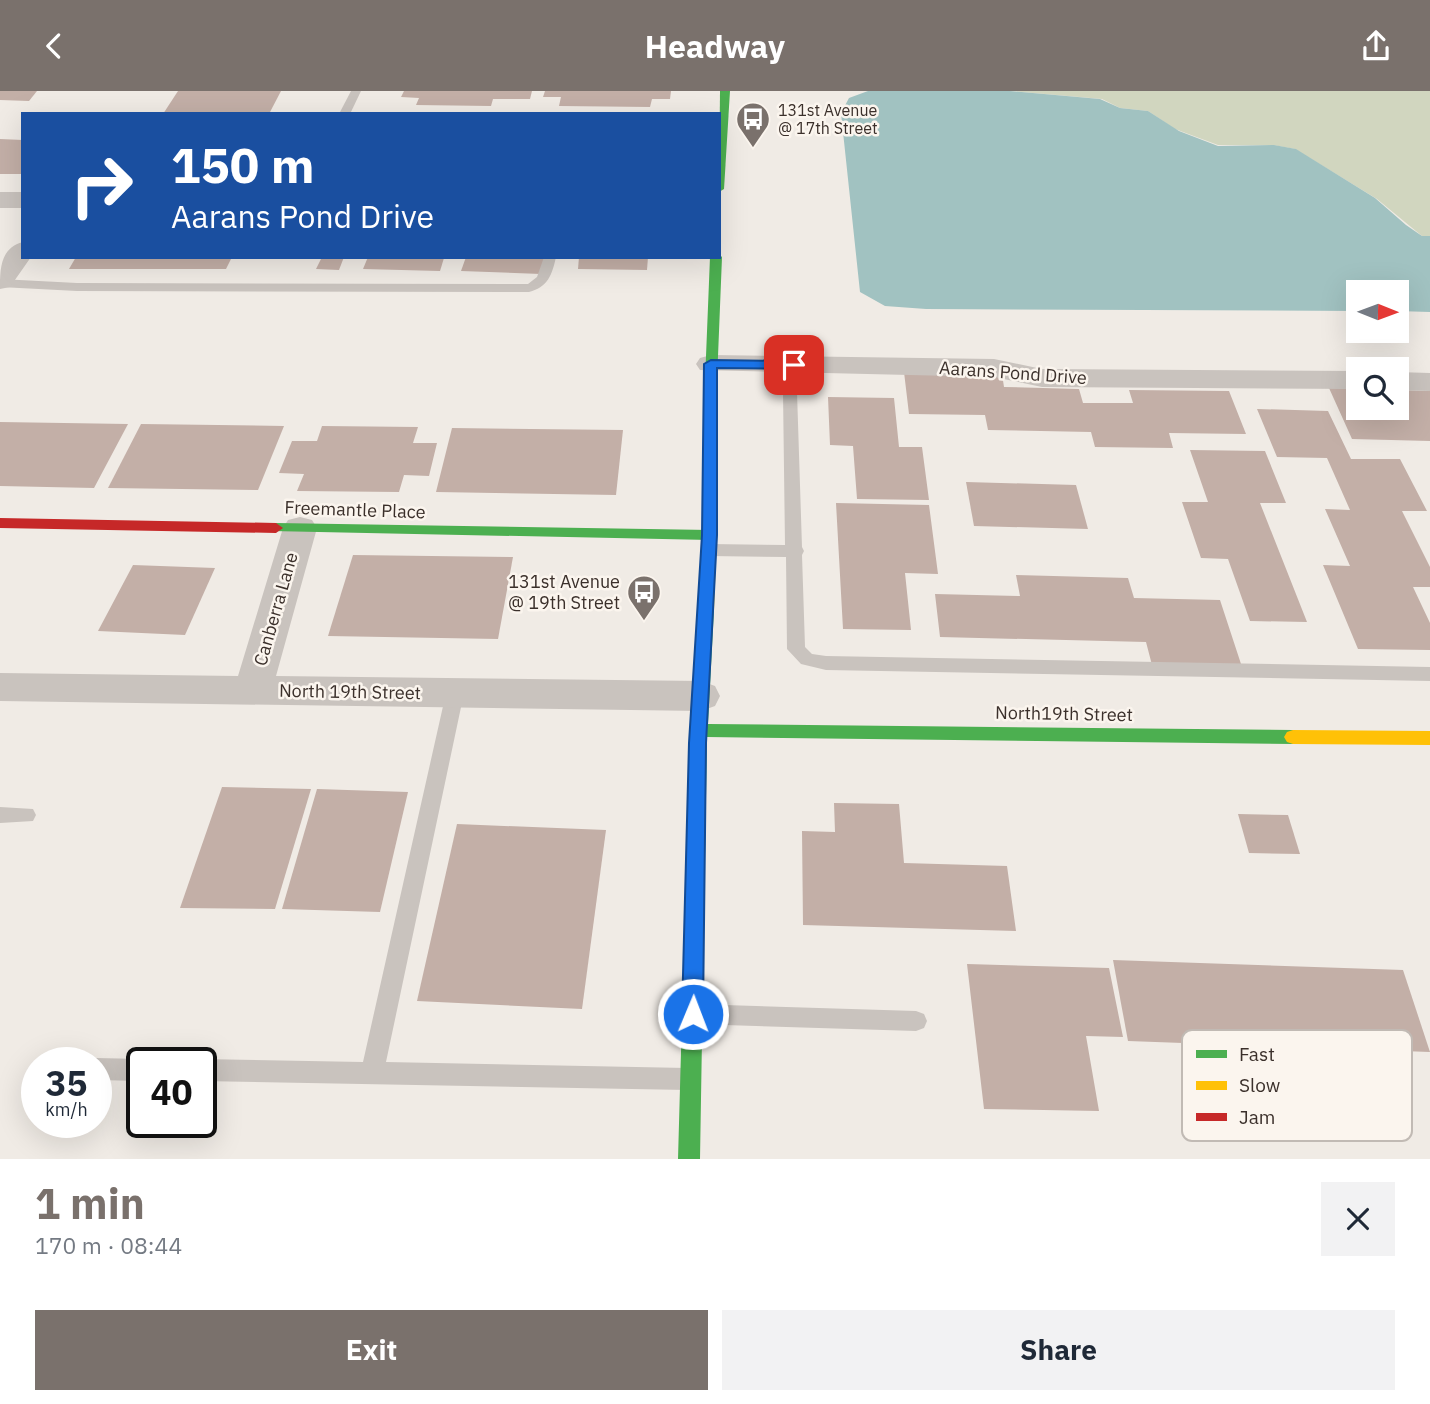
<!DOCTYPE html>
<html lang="en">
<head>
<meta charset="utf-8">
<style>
  body { margin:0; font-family:"IBM Plex Sans",sans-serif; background:#f2f2f3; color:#1f2937; height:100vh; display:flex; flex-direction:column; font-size:26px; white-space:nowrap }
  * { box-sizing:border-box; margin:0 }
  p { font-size:23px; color:#747a83 }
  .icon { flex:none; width:38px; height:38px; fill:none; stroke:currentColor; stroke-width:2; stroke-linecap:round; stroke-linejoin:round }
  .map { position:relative; height:1068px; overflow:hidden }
  .panel { display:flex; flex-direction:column; background:#fff; flex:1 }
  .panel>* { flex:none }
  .top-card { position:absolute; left:21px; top:21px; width:700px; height:147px; border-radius:0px; box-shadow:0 7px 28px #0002; background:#1a4fa0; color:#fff; overflow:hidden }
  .needle { width:46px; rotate:91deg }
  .buttons { position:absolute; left:1346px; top:189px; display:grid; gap:14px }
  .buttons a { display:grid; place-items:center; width:63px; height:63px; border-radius:0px; background:#fff; box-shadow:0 7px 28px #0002; font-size:35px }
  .speed { position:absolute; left:21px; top:956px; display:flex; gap:14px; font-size:35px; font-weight:700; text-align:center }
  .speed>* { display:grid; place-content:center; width:91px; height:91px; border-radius:50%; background:#fff; box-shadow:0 7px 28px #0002; line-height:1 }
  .speed small { font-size:18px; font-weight:400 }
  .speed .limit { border:4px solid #111; border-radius:10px; background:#fff; color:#111 }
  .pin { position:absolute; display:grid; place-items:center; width:60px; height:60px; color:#fff; margin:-30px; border-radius:14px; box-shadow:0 4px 10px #0006 }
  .me { position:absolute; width:77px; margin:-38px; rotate:1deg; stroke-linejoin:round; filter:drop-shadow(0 0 5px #0008) }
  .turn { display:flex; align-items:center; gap:24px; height:147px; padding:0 35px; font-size:32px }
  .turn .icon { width:91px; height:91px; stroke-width:2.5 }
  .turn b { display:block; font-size:49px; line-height:60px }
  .round { display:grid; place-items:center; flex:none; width:74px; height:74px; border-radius:0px; background:#f2f2f3 }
  .summary { display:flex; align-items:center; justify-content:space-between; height:119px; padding:0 35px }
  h1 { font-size:42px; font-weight:800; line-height:52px; color:#7a716c }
  .action { display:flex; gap:14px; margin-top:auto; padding:14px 35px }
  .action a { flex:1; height:80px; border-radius:0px; background:#7a716c; color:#fff; font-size:28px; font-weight:800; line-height:80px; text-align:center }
  .action a+a { background:#f2f2f3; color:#1f2937 }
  header { display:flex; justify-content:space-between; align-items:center; height:91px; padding:0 35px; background:#7a716c; color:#fff; font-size:32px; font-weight:800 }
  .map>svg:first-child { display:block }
  .green { fill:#d1d6bf }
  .water { fill:#a1c2c1 }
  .building { fill:#c3afa7 }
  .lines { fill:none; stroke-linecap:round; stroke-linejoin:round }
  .lane { fill:#c9c3be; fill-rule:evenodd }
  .street { fill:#c9c3be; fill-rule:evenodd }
  .fast { fill:#4caf50; fill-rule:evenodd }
  .slow { fill:#ffc107; fill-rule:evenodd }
  .jam { fill:#c62828; fill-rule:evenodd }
  .route { fill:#1a73e8; stroke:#114b97; stroke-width:2 }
  .labels { text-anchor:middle; stroke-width:5; stroke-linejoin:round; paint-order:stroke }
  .far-poi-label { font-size:16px; fill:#3b302b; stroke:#fbf5ee; text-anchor:start }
  .street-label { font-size:18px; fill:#3b302b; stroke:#fbf5ee }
  .poi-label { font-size:18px; fill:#3b302b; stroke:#fbf5ee; text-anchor:end }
  .key { fill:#fbf5ee; stroke:#c1bab4; stroke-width:2 }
  .key-label { font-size:19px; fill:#3b302b }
</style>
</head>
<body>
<header><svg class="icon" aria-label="back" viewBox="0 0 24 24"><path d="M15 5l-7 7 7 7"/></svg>Headway<svg class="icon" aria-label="share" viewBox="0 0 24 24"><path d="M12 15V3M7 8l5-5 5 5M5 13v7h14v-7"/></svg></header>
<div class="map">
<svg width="1430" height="1068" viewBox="0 0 1430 1068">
  <rect width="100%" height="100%" fill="#f0ebe5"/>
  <path class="green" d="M1011 0H1430V145H1422L1377 108 1295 58 1273 54H1218L1175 38 1148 20 1120 17 1102 8Z"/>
  <path class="water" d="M868 0H1010L1100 8 1120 17 1148 20 1179 40 1218 55 1274 54 1296 58 1375 107 1406 134 1422 145H1430V221L1397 220 1396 201H1358V220L926 218 885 215 860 201 841 22 849 7Z"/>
  <g class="building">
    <path d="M0 0H37L29 10 0 9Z"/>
    <path d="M178 0H281L269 23H163Z"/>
    <path d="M404 0H532L530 8H493L491 15 416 14 419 7 401 6Z"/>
    <path d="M545 0H671L670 8H652L650 16 559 15 561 6H543Z"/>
    <path d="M0 48 23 49V83H0Z"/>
    <path d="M76 166H232L226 178H69Z"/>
    <path d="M322 166H344L339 179 316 178Z"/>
    <path d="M368 166H425L444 167 440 180 363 178Z"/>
    <path d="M466 166H545L541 183 461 180Z"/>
    <path d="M579 166H648L647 179 578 178Z"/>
    <path d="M904 281 1002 283 1004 296 1079 298 1083 312H1133L1129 299 1229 300 1246 343 1169 342 1173 357 1095 356 1091 341 988 339 985 324 909 323Z"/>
    <path d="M1329 297 1358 298V317H1396V299L1430 300V350L1352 348Z"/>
    <path d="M828 306 894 307 899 356H922L929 409 857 408 853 355 830 354Z"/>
    <path d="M1257 318 1328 320 1351 368H1400L1427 420H1402L1430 476V496H1413L1430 532V559L1358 558 1323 474 1350 475 1325 418 1350 419 1327 367 1277 366Z"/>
    <path d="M0 331 128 333 94 397 0 395Z"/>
    <path d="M141 333 284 335 258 399 108 397Z"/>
    <path d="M322 335 418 336 413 352H437L429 385 404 384 399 401 297 400 304 383 279 382 292 350H317Z"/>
    <path d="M452 337 623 339 616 404 436 401Z"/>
    <path d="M1190 359 1265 360 1286 412H1260L1307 531 1250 530 1228 468 1201 467 1182 411H1208Z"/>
    <path d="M966 391 1076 394 1088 438 974 435Z"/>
    <path d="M836 412 929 414 938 483 905 482 911 539 843 538Z"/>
    <path d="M353 464 513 466 498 548 328 545Z"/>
    <path d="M133 474 215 477 185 544 98 540Z"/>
    <path d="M1016 484 1128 487 1134 507 1220 509 1242 576 1152 574 1146 551 940 546 935 503 1020 505Z"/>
    <path d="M222 696 311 698 275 818 180 817Z"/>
    <path d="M317 698 408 701 380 821 282 818Z"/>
    <path d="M834 712 899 713 904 772 1007 775 1016 840 803 834 802 740 835 741Z"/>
    <path d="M1238 723 1288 724 1300 763 1249 762Z"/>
    <path d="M457 733 606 739 582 918 417 910Z"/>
    <path d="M1113 869 1403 879 1430 961 1128 950Z"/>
    <path d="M967 873 1109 877 1123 946 1086 945 1099 1020 984 1018Z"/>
  </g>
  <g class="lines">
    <g class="lane">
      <path d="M351 0H361L350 23H339Z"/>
      <path d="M544 166H556C552 184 548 196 529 201L77 200 0 196V188L77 192 528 193 537 186Z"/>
      <path d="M790 297 797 301 802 456 804 460 802 464 805 556 812 563 826 565 1430 576V590L826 579 801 573 787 558 786 466 709 465 701 459 709 453 785 454 783 301Z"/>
      <path d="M455 595 461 597 464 602 386 971 687 977 695 980 699 988 695 996 687 999 201 990V971H193L201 968 363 971 446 602 449 597Z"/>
      <path d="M0 716 33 718 36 724 33 730 0 732Z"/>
      <path d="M693 913 916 920 924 923 927 930 924 937 916 940 693 933 685 930 682 923 685 916Z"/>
      <path d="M96 967 142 968 150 971H142V990L96 989V971H87Z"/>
    </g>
    <g class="street">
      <rect x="0" y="101" width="23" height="16"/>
      <path d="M23 151V166H31L10 196 0 198C0 178 0 157 23 151Z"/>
      <path d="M711 264 994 268 1042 278 1358 280V298L1042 296 994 286 700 279 696 273 700 267Z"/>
      <path d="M1396 281 1430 282V300L1396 299Z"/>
      <path d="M300 426 312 429 317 437 276 585 701 590 715 595 720 605 715 615 701 620 0 610V582L238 585 283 437 288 429Z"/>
    </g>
    <g class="fast">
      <path d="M720 0H730L724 98 719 101Z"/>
      <path d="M719 163 722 166 717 290 711 294 705 290 710 166H719Z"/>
      <path d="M276 432 710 439 717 444 710 449 271 440 269 437Z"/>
      <path d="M706 512 714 518 708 633 1293 639 1299 641 1302 646 1299 651 1293 653 707 646 700 1068H678L690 639 698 518Z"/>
    </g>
    <g class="slow">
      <path d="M711 286 717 290V444L714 518 706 524 698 518 703 444 705 290Z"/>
      <path d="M1293 639 1430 640V654L1293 653 1287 651 1284 646 1287 641Z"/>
    </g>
    <path class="jam" d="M0 427 276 432 283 437 276 442 0 437Z"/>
  </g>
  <path class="route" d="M711 269 794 270 800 274 794 278 717 277V444L706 652 703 923 700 930 693 933 685 930 682 923 689 652 702 444 704 273Z"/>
  <defs>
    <g id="bus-pin" transform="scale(1.75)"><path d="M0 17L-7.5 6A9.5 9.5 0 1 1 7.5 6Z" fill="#7a716c" stroke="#fbf5ee"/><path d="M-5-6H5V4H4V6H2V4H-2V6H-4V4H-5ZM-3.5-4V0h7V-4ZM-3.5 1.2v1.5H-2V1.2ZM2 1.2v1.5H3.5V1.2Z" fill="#fff"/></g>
  </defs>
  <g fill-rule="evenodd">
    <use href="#bus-pin" x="753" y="28"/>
    <use href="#bus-pin" x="644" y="501"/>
  </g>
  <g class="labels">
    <g class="far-poi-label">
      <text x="778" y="25">131st Avenue<tspan x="778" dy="18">@ 17th Street</tspan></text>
    </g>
    <g class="street-label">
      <text transform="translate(1013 282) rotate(4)" y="6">Aarans Pond Drive</text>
      <text transform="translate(355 419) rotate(2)" y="6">Freemantle Place</text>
      <text transform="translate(276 518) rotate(-74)" y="6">Canberra Lane</text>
      <text transform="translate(350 601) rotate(1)" y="6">North 19th Street</text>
      <text transform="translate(1064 623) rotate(1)" y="6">North19th Street</text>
    </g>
    <g class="poi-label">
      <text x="620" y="497">131st Avenue<tspan x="620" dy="21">@ 19th Street</tspan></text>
    </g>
  </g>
  <rect x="1182" y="939" width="230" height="111" rx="10" class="key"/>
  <rect x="1196" y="959" width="31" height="8" fill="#4caf50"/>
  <rect x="1196" y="990" width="31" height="9" fill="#ffc107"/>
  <rect x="1196" y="1022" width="31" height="8" fill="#c62828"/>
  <g class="key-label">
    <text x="1239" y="970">Fast</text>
    <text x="1239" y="1001">Slow</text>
    <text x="1239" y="1033">Jam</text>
  </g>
</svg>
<div class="buttons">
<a><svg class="needle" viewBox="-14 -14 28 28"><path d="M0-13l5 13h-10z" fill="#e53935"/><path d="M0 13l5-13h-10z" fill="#747a83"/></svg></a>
<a><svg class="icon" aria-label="search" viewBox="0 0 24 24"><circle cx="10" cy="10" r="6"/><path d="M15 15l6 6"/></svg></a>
</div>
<div class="speed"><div>35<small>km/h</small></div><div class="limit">40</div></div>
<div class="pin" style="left:794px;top:274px;background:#d93025"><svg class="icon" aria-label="arrive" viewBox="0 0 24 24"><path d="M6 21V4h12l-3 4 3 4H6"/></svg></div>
<svg class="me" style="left:693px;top:923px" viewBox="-20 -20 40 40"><circle r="17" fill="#1a73e8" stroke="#fff" stroke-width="3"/><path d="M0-11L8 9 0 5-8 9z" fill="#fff"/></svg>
<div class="top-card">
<div class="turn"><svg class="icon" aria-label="right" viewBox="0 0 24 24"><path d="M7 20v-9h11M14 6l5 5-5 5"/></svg><div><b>150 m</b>Aarans Pond Drive</div></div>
</div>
</div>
<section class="panel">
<div class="summary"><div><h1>1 min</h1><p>170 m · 08:44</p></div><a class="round"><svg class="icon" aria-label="close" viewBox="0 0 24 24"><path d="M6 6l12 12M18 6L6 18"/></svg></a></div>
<div class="action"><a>Exit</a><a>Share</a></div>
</section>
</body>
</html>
